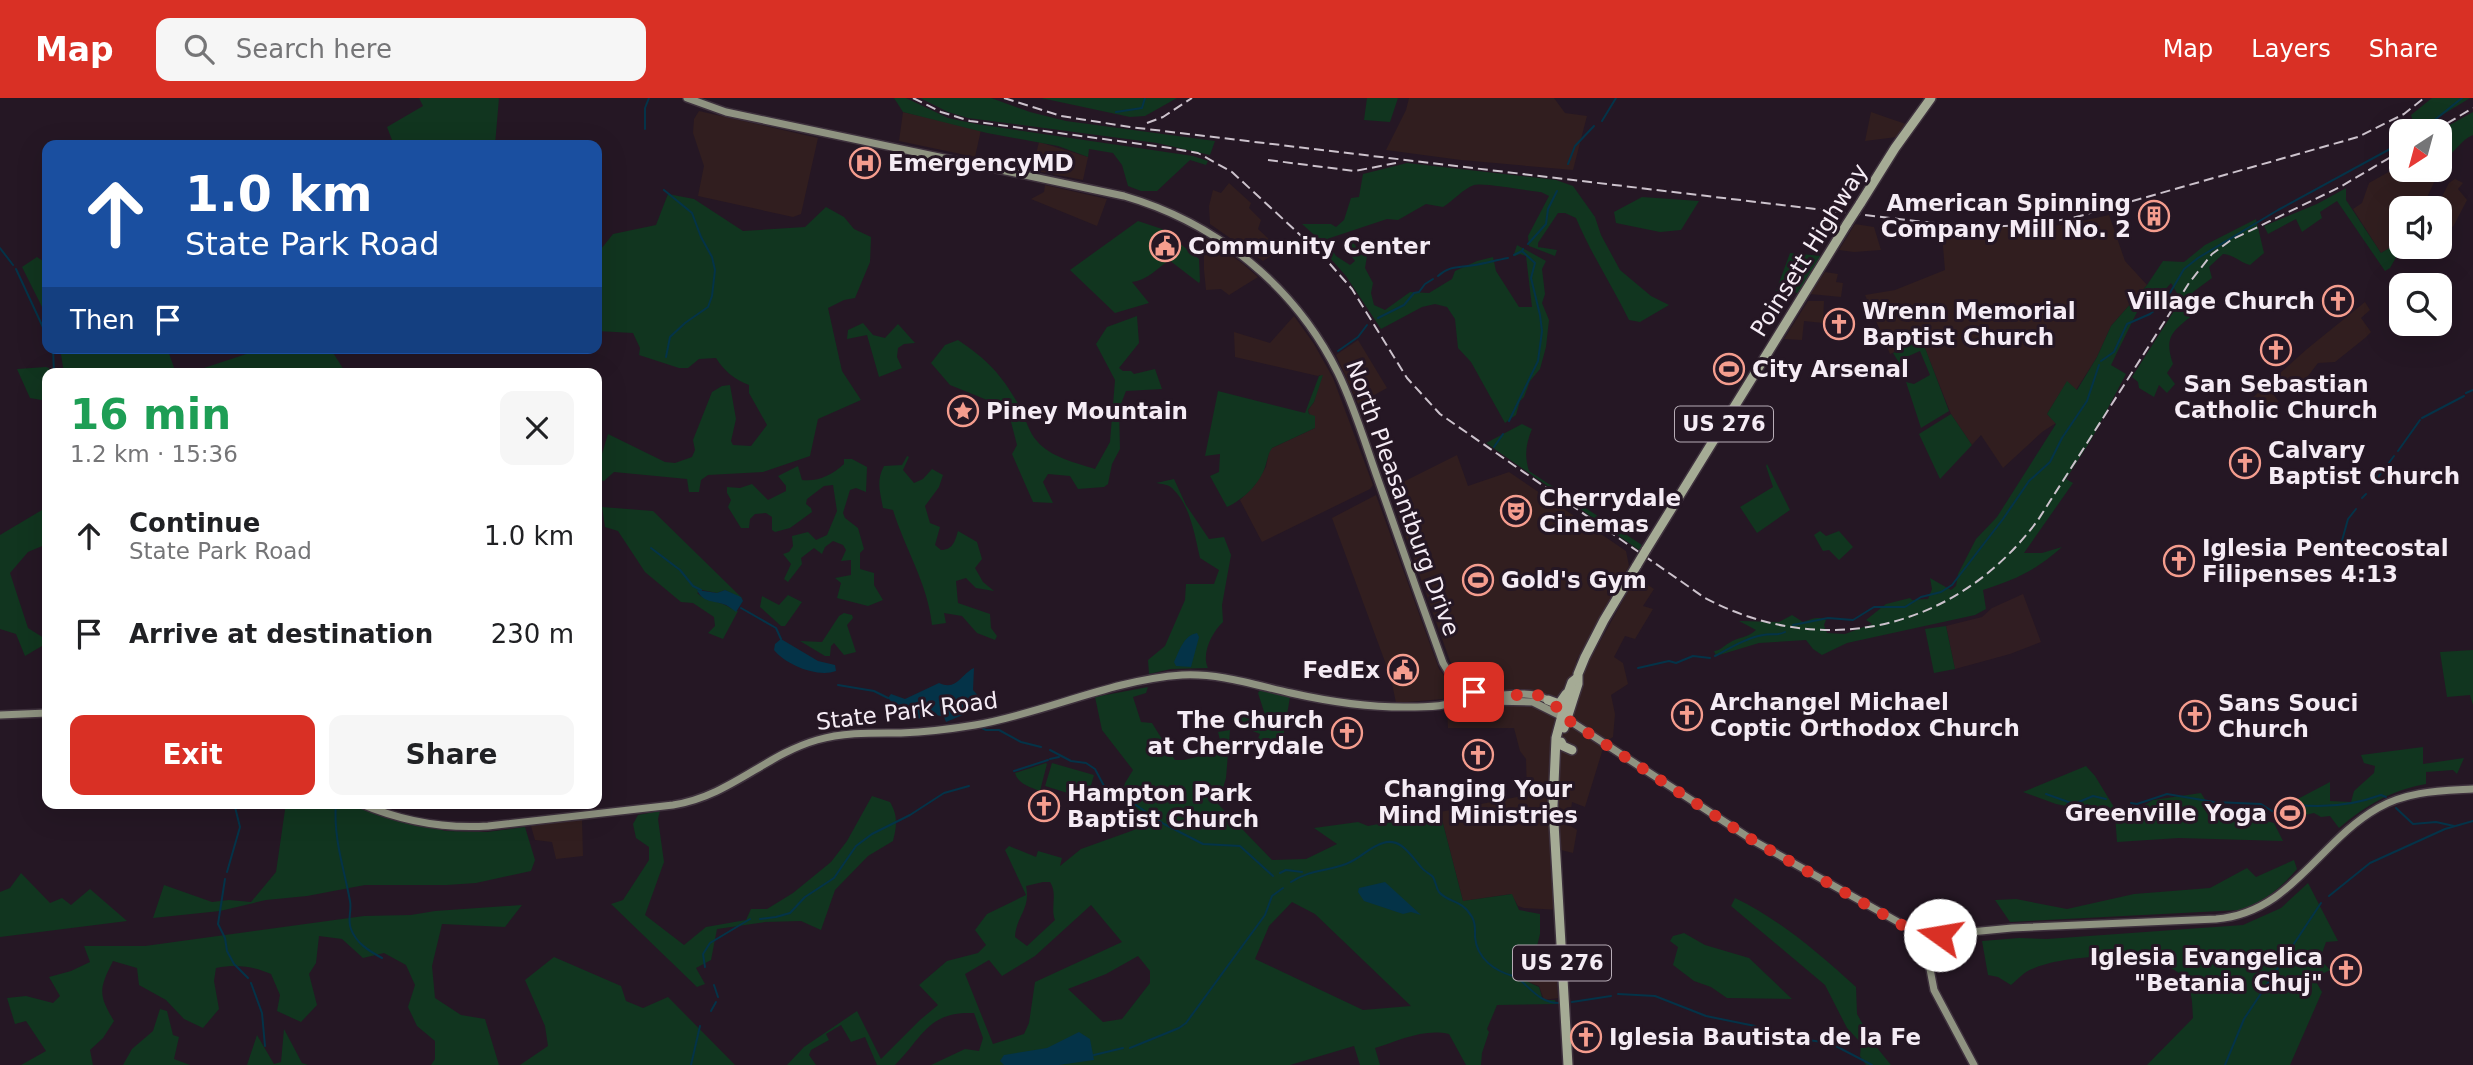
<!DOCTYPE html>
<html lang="en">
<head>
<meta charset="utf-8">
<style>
  body { margin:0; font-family:"DejaVu Sans",sans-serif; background:#f6f6f6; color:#202124; height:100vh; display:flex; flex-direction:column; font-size:26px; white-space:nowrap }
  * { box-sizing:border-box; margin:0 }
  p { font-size:23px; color:#757577 }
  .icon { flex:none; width:38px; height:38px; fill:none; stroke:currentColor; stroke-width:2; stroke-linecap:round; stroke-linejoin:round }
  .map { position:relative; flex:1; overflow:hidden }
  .side { position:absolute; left:42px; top:270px; width:560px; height:441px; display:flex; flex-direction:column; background:#fff; border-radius:14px; box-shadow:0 7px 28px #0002 }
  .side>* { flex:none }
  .banner { position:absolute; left:42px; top:42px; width:560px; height:214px; border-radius:14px; box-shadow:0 7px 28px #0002; background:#1a4fa0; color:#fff; overflow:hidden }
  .needle { width:46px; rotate:216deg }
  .buttons { position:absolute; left:2389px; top:21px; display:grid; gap:14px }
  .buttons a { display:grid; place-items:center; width:63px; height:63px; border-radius:14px; background:#fff; box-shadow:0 7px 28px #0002; font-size:35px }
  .pin { position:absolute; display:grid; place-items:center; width:60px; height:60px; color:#fff; margin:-30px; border-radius:14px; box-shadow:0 4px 10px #0006 }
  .me { position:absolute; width:77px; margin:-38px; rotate:283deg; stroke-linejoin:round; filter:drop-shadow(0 0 5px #0008) }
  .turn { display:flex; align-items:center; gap:24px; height:147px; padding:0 28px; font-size:32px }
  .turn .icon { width:91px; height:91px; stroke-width:2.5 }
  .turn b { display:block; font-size:49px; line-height:60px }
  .then { display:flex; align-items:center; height:66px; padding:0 28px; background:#0003; gap:14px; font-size:26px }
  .round { display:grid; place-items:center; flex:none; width:74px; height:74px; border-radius:14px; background:#f6f6f6 }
  .overview { display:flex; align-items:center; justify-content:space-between; height:119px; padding:0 28px }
  h1 { font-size:42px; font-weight:800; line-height:52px; color:#1e9e55 }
  .primary-button { display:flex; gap:14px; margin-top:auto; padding:14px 28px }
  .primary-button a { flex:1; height:80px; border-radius:14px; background:#d93025; color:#fff; font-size:28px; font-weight:800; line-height:80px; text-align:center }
  .primary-button a+a { background:#f6f6f6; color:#202124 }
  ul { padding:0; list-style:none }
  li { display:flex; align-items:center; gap:21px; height:98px; padding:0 28px }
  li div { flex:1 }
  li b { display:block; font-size:26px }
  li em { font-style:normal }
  header { display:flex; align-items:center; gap:42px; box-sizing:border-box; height:98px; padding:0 35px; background:#d93025; color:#fff }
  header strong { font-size:33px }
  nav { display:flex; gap:38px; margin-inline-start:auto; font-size:24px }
  .search { width:490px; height:63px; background:#f6f6f6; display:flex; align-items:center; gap:18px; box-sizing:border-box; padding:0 24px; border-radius:14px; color:#757577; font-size:26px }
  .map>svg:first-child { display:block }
  .commercial { fill:#311e1f }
  .education { fill:#301d22 }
  .green { fill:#11351f; fill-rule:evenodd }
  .water { fill:#043348 }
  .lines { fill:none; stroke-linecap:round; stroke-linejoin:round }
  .stream { stroke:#043348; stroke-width:2 }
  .major-casing { stroke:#3e313d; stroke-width:10 }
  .highway-casing { stroke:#3e313d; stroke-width:12 }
  .major { stroke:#8f9381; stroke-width:7 }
  .highway { stroke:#a5ab95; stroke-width:9 }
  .rail { stroke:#ccc2cc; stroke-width:2; stroke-dasharray:10 5; stroke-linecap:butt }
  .highway-bridge-casing { stroke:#3e313d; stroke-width:12; stroke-linecap:butt }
  .highway-bridge { stroke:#a5ab95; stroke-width:9 }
  .route { stroke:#d93025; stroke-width:12; stroke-dasharray:0 21.6 }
  .labels { text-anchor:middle; stroke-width:6; stroke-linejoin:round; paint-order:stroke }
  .shield { fill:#251724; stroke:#b7acb6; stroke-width:2 }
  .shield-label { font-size:21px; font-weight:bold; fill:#f5ecf5 }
  .poi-label { font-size:23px; font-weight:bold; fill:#f5ecf5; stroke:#251724; text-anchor:start }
  .street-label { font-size:23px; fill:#f5ecf5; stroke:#251724 }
</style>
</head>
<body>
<header>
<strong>Map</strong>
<div class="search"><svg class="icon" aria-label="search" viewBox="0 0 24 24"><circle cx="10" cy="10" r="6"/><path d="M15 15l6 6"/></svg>Search here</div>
<nav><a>Map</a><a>Layers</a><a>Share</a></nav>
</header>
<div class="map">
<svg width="2473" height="967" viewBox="0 0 2473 967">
  <rect width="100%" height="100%" fill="#251724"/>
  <g class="commercial">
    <path d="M1409 0H1554L1565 15 1587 18 1573 72 1461 62 1386 52 1406 12Z"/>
    <path d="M699 13 818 40 801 116 793 119 698 98 704 68 693 35 694 21Z"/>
    <path d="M903 14 981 32 975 59 899 43Z"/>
    <path d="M1871 14 1891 21 1906 26 1897 39 1865 43Z"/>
    <path d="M1039 44 1088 59 1083 82 1032 72Z"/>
    <path d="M2401 67V72H2435L2437 78 2422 110H2401V143L2381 155 2353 111 2362 105 2369 85Z"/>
    <path d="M2455 81 2463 85 2458 91 2467 102 2453 129 2440 121V110H2436L2449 85Z"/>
    <path d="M1229 85 1251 105 1249 110 1261 122 1258 131 1271 143 1274 156 1263 163 1210 126 1209 108 1213 92 1221 95Z"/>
    <path d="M1045 87 1107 101 1097 128 1031 101 1044 94Z"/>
    <path d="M2109 117 2125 163 2147 187 2111 228 2097 259 2076 292 2067 284 2047 316 2056 325 2042 334 2003 370 1981 337 1972 347 1951 316 1922 243 1890 256 1865 197 1895 192 1945 172 1942 137 1992 129 2064 127Z"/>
    <path d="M1855 126 1874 129 1881 152 1854 154 1839 152Z"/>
    <path d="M1206 140 1242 165 1258 179 1229 197 1221 191 1206 192 1204 172V143Z"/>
    <path d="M1825 174 1838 176 1836 184 1843 185 1841 199 1810 196Z"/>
    <path d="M1808 203H1824L1823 225 1804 223 1802 242 1784 241Z"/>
    <path d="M2365 204 2370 212 2361 220 2371 234 2365 240 2335 264 2318 265 2294 296 2286 286 2273 296 2279 304 2263 317 2254 319 2241 310 2307 251Z"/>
    <path d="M1294 218 1314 246 1333 280 1373 387 1370 391 1262 444 1240 402 1254 388 1266 369 1269 353 1272 350 1315 330 1308 312 1314 304 1320 277 1318 278 1235 259 1234 234 1270 245Z"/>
    <path d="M1358 242 1387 290 1358 306 1336 257Z"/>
    <path d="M1457 357 1468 388 1509 374 1626 453 1629 468 1576 563 1577 576 1592 558 1636 479 1654 491 1643 508 1653 511 1635 541 1625 538 1614 559 1623 565 1628 586 1611 597 1615 616 1613 639 1605 644 1585 709 1572 704 1569 727 1577 732 1573 755 1561 752V812L1524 810 1518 808 1511 796 1463 803 1440 714 1527 697 1526 661 1520 653 1514 630H1448L1447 612 1472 594 1462 583 1460 576 1450 563 1389 391Z"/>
    <path d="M1376 397 1439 571 1452 589 1448 598 1443 601 1396 605 1391 580 1332 420Z"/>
    <path d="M582 721 583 758 556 761 552 744 535 742 531 728Z"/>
    <path d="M1555 848 1558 900 1544 902 1539 888 1520 881 1529 858Z"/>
  </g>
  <path class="education" d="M2023 496 2041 544 2010 556 1955 571 1946 528 1982 519 1992 510Z"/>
  <g class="green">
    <path d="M419 0H499L495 47H394L387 29 423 8Z"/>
    <path d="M894 0H906L948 20 976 26 1193 58 1208 63 1206 67 1190 62 1157 93H1141L1128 88 1122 67 1113 55 1089 51 1088 59 1058 48 987 35 903 14Z"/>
    <path d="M920 0H991L1030 14 1066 23 1215 43 1210 57 1157 45 968 20 948 14Z"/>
    <path d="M1041 0H1177L1145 18 1130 19Z"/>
    <path d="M1367 0H1398L1390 24 1364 22Z"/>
    <path d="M2432 0H2470L2416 33 2411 17Z"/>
    <path d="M2473 14V37C2460 42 2456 55 2444 60L2440 57 2439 33Z"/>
    <path d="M1407 65 1556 82 1573 88 1595 119 1601 137 1620 172 1651 198 1669 207 1640 224 1629 222C1612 187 1591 156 1576 120L1565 115H1558L1538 145V149L1557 152 1555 158 1529 148 1528 138 1549 98 1541 94C1529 93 1482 84 1474 87 1463 91 1454 102 1443 109L1426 106 1398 122 1387 121 1321 143 1302 126H1331L1336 129 1344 122 1351 100 1359 99 1363 76Z"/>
    <path d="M2346 90V102L2381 155 2401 143 2402 149 2390 170 2385 173 2337 103 2320 114 2322 120 2302 134 2296 121 2268 136 2264 128 2317 106Z"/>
    <path d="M668 96 694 101 743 133 805 129 826 109 844 119 854 131 871 139 870 164 855 200 844 202 828 210 842 273 861 302 818 321 810 358 763 374 708 377 701 382 699 394H689L687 381 614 374 604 383 597 381V358L601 359 608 336 665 364 675 365 692 359 695 352 693 342 712 294 722 288 730 287 736 321 731 343 733 347 751 348 767 327 749 295V287C734 281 725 274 716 260L699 261 688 270H679L639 257 640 250 633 235 597 233V156L613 136 656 127Z"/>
    <path d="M1642 99 1699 103 1681 132 1660 134 1616 125 1614 114Z"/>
    <path d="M2256 121 2264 155 2250 167C2239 164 2235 157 2223 156L2209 169 2212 180 2193 194 2184 208 2195 215C2174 233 2163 237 2173 266L2167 275 2175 286 2167 295 2159 287 2154 299 2139 290 2138 284 2132 279 2181 202 2171 185 2156 202 2137 214 2111 267 2126 276 2091 342 2066 381 2073 385 2024 455H2042L2062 449C2035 473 2016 481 1983 492L1986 511 1975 517 1847 545 1822 557 1813 551 1806 542 1759 545 1716 558 1714 553C1722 552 1723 548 1729 545 1738 539 1748 540 1756 532L1739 523 1779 524 1792 517 1803 524C1812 521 1817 518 1826 522L1824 527 1827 535 1845 536 1872 526 1866 522 1886 506 1910 500 1912 502 1928 501 1932 491 1930 480 1951 492 1956 488 1958 476 1976 441 1997 419 2056 326 2047 316 2067 283 2077 292 2097 259 2111 228 2147 187 2163 163 2184 164 2205 147Z"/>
    <path d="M1138 123 1162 131 1199 161 1200 183 1199 185 1169 162C1158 170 1146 183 1132 184L1149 205 1115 215 1070 172Z"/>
    <path d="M1350 140 1360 154 1367 158 1365 170 1373 185 1371 195 1374 207 1385 212 1410 194 1429 195 1452 181 1455 173 1477 163 1493 159 1496 173 1519 209H1532L1526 158 1520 156 1515 158 1514 156 1517 147 1546 163 1542 171 1545 196 1542 205 1549 222 1546 249 1540 271 1530 283 1524 299 1520 303 1516 317 1505 325 1471 264 1458 250 1455 221 1447 209 1435 206 1422 209 1381 231 1346 178 1322 151 1330 148 1336 158 1350 167 1355 163 1348 154 1346 142Z"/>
    <path d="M1790 155 1822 158 1799 195 1776 193Z"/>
    <path d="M37 159 47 166V219L22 169Z"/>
    <path d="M1137 218 1139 245 1119 270 1123 273H1131L1134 276 1155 271 1162 291 1126 293 1119 311 1120 351 1112 366 1108 386 1104 389 1078 391 1070 378 1048 376 1043 384 1053 405 1033 404 1012 356 1017 347 1009 316 992 304 950 287 931 265 945 247 958 242C989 263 1001 276 1020 309 1025 319 1029 335 1037 343 1050 359 1076 365 1095 371L1110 344 1115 282 1096 246 1107 229Z"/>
    <path d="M863 225 873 237 885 240 898 226 915 245 904 246 898 250 897 259 902 270 879 279 867 237 847 241 848 232Z"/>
    <path d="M1922 242 1949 313 1921 330 1906 284 1914 286 1930 277 1920 253 1904 260 1906 263 1903 266V271L1893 255Z"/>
    <path d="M60 250H167L176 275H64Z"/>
    <path d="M264 250H330L346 275H189Z"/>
    <path d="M46 269 49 270 50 275H47V303L30 300 17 271Z"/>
    <path d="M1323 277 1314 304 1308 312 1309 316 1315 318V330L1272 350C1268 356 1268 360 1266 366 1261 385 1244 401 1227 409L1210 378 1219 374 1220 356 1205 358 1218 293 1305 315 1319 278Z"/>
    <path d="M1951 316 1972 347 1940 381 1919 336Z"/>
    <path d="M1522 326 1532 331C1526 346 1524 357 1529 373L1642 447 1639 452 1486 345Z"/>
    <path d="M907 358 909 359 903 372 914 385 923 381 932 371 943 377 939 389 925 408 930 425 940 429 935 447 941 452C953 452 955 443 958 433L977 444 982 461 975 470 983 484 994 493 976 490 966 480 956 483 958 505 990 516 991 530 997 538 995 542 977 535 962 518 944 515 946 525 932 527C928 486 905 451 893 412L883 410C880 394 876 383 884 368L902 367Z"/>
    <path d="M844 361H852L867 369 866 394 856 390 850 392 843 415 845 420 858 430 864 451 860 455V471L874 475V487L883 502 868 508 837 500 841 485 835 480 851 477V462L841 463 846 452 843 447 833 443 825 449 822 456 814 450 801 460 802 466 788 484 784 481 791 466 783 456 789 454 793 448 792 438 808 434 816 442 827 437 837 413 833 387 824 388 807 401 806 406 811 410 812 414 790 430 775 434 772 432V419L766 415 755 416 750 421 749 430H741L728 409 731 402 727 395V389L740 390 752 386 768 402 786 393V388L778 378 798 368 802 382C818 384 832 377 844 366Z"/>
    <path d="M1767 366 1790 412 1757 435 1740 409 1773 389 1766 368Z"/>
    <path d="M1174 381 1186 407 1209 441 1224 439 1231 457 1222 507 1223 524C1212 534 1201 556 1208 570L1171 571 1149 576 1148 562 1165 548 1185 502 1186 486H1214L1219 472 1200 460C1195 438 1190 406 1172 390 1168 386 1161 386 1156 385Z"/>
    <path d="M47 409V446L28 454 10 475 28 530 47 542V545L25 558 16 536 0 531V437Z"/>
    <path d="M602 409 653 413 743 501 725 492 717 495 702 492 697 495C707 504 716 502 727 508 731 510 734 512 738 513L723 541 708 535 715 528 714 519 693 505 681 504 645 474 618 433 605 429Z"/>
    <path d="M1820 433 1826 438 1839 433 1853 449 1839 462 1829 452 1823 453 1814 437Z"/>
    <path d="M788 497 802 504 785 528H781L760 509 762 498 779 507Z"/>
    <path d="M844 515 852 517 853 520 847 527 856 554 844 557 834 545 831 548 830 558H825L800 543 822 544 839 518Z"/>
    <path d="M1946 528 1955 571 1934 575 1925 531Z"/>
    <path d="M2473 552V607L2470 597 2447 599 2440 554Z"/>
    <path d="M1148 589 1146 595 1133 599 1141 624 1152 625 1175 662H1184L1212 655 1220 642 1218 634 1230 632 1226 680 1218 706 1272 762 1306 761 1337 746 1314 730 1358 724 1368 728 1440 714 1463 803 1512 796 1519 812 1540 816V836L1536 852 1529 858 1520 880 1539 889 1543 902H1555L1556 906 1497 907 1487 931 1489 934 1482 955 1481 967H1466L1449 936C1424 930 1398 943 1375 950L1380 967H1360L1354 948 1290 967H931L965 951 979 953 983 940 974 915C928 913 923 939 895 967H877L865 939 851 944 841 927 826 936 829 942 811 952 809 957 816 967H787L804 949 857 913 881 961 920 922 938 907 919 887 947 863 978 855 986 847 975 832 987 816 1026 797 1005 752 1009 748 1036 759 1038 753 1062 760 1060 768 1081 751 1134 732 1139 726 1140 713 1136 710H1131L1121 702 1125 685 1133 672 1102 632 1095 599ZM1043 784H1050C1058 796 1050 809 1055 822L1027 848 1015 839C1016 818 1031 811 1026 788ZM1292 804 1315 816 1411 908 1363 912 1255 861 1269 828ZM1091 807 1122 844 1035 884 1029 925 1024 936 993 946 965 876 989 862 1002 878 1035 858ZM1138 858 1150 873V885L1122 921 1103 924 1068 891 1106 876Z"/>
    <path d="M1260 592 1290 599 1281 652 1255 647 1260 636 1236 626 1237 615 1266 620 1258 595Z"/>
    <path d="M2423 649V666L2464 660 2457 676 2453 672 2426 674V686C2391 692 2365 708 2339 730L2330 718 2321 719 2314 715 2301 718 2292 704 2330 684V703L2351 704 2354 693 2374 675 2375 668 2364 665 2361 657Z"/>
    <path d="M1046 665 1047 666 1040 693C1030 689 1018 686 1015 675Z"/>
    <path d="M1052 665 1094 677 1087 701 1045 688Z"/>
    <path d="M2086 668 2095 678 2117 714 2138 711 2153 702 2201 695 2209 708 2274 725 2283 743 2179 740 2117 744 2115 716 2087 706 2077 710 2056 706 2023 694Z"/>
    <path d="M872 698 890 704C898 718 897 727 893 743L868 758 835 792 821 832 801 823 765 824 717 831 711 862 696 870 705 886 697 889 611 806 623 802 649 762V749L636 740 633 726 638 717 660 713 658 721 664 764 645 817 684 847 706 829 746 822 751 811H767L793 795 831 764 847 743Z"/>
    <path d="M286 705H350L445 733 487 734 525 729 535 762 531 773 476 785 447 787H365L307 798 266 802 220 813 153 820 164 787 212 804 229 802 251 804 276 774Z"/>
    <path d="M2294 762 2297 771C2280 791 2265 803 2240 812L2010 824 1995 802 2016 801 2067 811 2134 796 2210 790 2247 770 2256 779Z"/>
    <path d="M21 775 50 805 62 800 71 807 90 791 127 823 0 839V794L10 790Z"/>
    <path d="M2308 785 2338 843 2326 844 2320 861 2330 872 2314 880 2322 894 2290 967H2147L2193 920C2192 906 2193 891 2183 879 2157 850 2065 856 2032 871 2024 874 2017 882 2011 887L1998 879 1988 877 1982 843 2019 840 2047 841 2243 827 2281 810Z"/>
    <path d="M1735 800C1782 823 1817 854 1856 889L1857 916 1874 946 1891 967H1866L1860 958 1861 945 1847 930 1825 887 1731 808Z"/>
    <path d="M522 807 505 829 442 826 432 868 435 900 461 917 485 921 499 967H431L435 961V943L417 928 408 909 415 887 406 867 384 855 363 860 342 841 319 838 316 865 309 876 317 907 301 924 277 913 280 897 271 876C252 868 237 866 216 870L214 883 219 911 203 930 184 921 166 902 139 887 137 870 113 863C99 891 98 896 114 923L103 940 90 952 93 967H21L46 953 26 923 15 926 7 900 26 898 53 905 60 898 49 879 71 873 90 864 84 848H145L364 818 411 817 435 813Z"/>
    <path d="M1684 835 1705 847 1749 860 1792 901 1727 900 1711 889 1694 883 1673 867 1678 849 1670 843 1673 838Z"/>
    <path d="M554 859 621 888 626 903 643 910 668 899 735 967H520L548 948 545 928 525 882Z"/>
    <path d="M160 911 167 913 173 937 179 939 174 961 190 967H123L132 951 153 933Z"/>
    <path d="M284 931 302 965 308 967H247L257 937 274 966 281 964Z"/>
  </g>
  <g class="water">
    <path d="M697 492 717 495 725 492 741 499 743 503 736 514C733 512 730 509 726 507 714 502 704 506 697 492Z"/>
    <path d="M1197 535 1199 539 1191 569 1176 568 1174 564C1180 552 1183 538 1197 535Z"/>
    <path d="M781 541 818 563 835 567 836 573C818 580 786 567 774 552L775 546Z"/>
    <path d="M974 570 973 592 982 602 965 616 946 624 944 619C930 613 921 624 909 620 904 619 892 604 888 600L891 596 905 601 939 585C957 593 960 577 974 570Z"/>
    <path d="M1385 784 1421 817 1411 814 1403 816 1364 803 1358 794 1359 790Z"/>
    <path d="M1079 934 1090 941 1094 962 1059 967H1004L1000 963 1004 957 1047 950Z"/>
  </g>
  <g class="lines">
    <g class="stream">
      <path d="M1116 14 1142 10 1145 0"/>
      <path d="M1602 23 1616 0"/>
      <path d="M645 31V10L649 0"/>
      <path d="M2421 33 2462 0"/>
      <path d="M1568 66 1575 48 1594 28"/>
      <path d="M664 92 692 115 701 139 712 159 715 172 712 198 708 209 685 225 670 239 666 259"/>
      <path d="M1528 146 1546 126 1548 111 1557 93"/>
      <path d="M0 150 13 167"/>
      <path d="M1514 157 1522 153"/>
      <path d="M16 171 47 238"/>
      <path d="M1438 178C1450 167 1460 170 1475 167 1486 165 1497 162 1508 160"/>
      <path d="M1378 220 1404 207 1414 195 1419 194 1425 186 1433 181"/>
      <path d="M53 250 54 275"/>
      <path d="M1338 253 1358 239 1367 227"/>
      <path d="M2101 263 2114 254 2127 226 2150 216 2164 205 2184 171 2198 160 2278 112 2401 45"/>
      <path d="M2466 295 2473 292"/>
      <path d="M2422 320 2464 298"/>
      <path d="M1509 323 1538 263 1542 233 1540 217 1531 180 1535 165 1522 153 1523 151"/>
      <path d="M1494 349 1503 336"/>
      <path d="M2398 353 2420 322"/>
      <path d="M2373 386 2394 358"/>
      <path d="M2362 400 2366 396"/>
      <path d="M651 450 680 472 693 488 701 492"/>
      <path d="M2338 457 2348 421 2356 411"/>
      <path d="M741 510 776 530 781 541"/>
      <path d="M1793 527 1828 520 1853 522 1874 509H1905L1921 499 1941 494 1952 487 2003 421 2029 383 2050 364 2062 340 2087 303 2099 267"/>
      <path d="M1715 558C1730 550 1746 540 1763 537 1771 535 1778 538 1785 534"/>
      <path d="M1638 570 1669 563 1676 565 1693 558 1710 560"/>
      <path d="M838 587 874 593 888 600"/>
      <path d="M982 630 986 632H999L1021 644 1041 649"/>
      <path d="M1050 652 1071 663 1086 665 1095 671 1104 688"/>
      <path d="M1050 661 1059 659"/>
      <path d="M1014 673 1048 662"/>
      <path d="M1121 694 1127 701 1164 726 1203 746 1240 748 1273 778"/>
      <path d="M2046 696 2074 706 2093 698 2106 701"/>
      <path d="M336 705C333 740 344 770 350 803 352 813 347 821 351 831 356 845 369 853 382 860"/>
      <path d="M2131 705 2137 706 2167 696 2214 704 2261 706 2272 713"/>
      <path d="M2297 707C2326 710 2354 707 2381 697L2386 699"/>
      <path d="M2396 710 2413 726 2436 724 2454 728"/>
      <path d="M227 774 240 729 234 705"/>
      <path d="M1280 775 1286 772 1302 774"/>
      <path d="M225 781 218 826 225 840 227 853 234 866 248 880"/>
      <path d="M1291 784C1311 771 1325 774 1346 766 1360 761 1369 749 1383 745 1401 739 1411 758 1421 769 1424 773 1430 776 1433 779 1436 784 1436 790 1439 794 1448 805 1462 801 1472 819 1476 826 1475 831 1475 839 1477 861 1495 873 1513 878"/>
      <path d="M2329 798 2370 765 2445 731 2473 723"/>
      <path d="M760 821 776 819 790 815 805 799 834 780 856 748 872 736 910 717 944 695 969 688"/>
      <path d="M705 869 703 856 710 845 750 821"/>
      <path d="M1519 881C1532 892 1541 905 1559 905"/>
      <path d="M251 885 262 915 265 948"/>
      <path d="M714 887 718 899"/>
      <path d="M1618 896 1655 898 1706 918 1755 928 1771 937 1830 945 1872 967"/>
      <path d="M1572 904 1611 898"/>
      <path d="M711 913 716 904"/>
      <path d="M1130 950 1179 930 1186 925 1265 817 1272 798 1283 790"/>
      <path d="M1094 957 1123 950"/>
      <path d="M691 967 700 928"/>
      <path d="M2225 967 2244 921 2321 805"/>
    </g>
    <g class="major-casing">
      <g id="major">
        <path d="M687 0 726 14 1124 98C1217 125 1295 188 1338 275 1356 312 1367 352 1381 390 1401 448 1422 507 1443 565L1452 580 1469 596 1486 603 1533 604 1567 621 1754 743 1916 834 1929 838 2012 830 2216 821C2291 815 2318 744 2378 710 2408 693 2440 693 2473 691"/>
        <path d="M1472 593C1502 604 1526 587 1551 604"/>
        <path d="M0 617 47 615"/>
        <path d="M359 705C401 723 443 731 488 728L673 707C730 698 765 657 817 642 844 634 873 635 901 635 926 634 951 631 975 627 1045 615 1110 582 1182 577 1219 575 1255 587 1291 595 1331 604 1372 610 1413 609 1424 608 1439 610 1449 605 1456 602 1460 596 1465 590"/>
        <path d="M1929 838 1930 871 1934 892 1974 967"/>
      </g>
    </g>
    <g class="highway-casing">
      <g id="highway">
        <path d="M1860 106 1895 50 1931 0"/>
        <path d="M1646 452 1847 126"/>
        <path d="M1609 480 1617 485 1629 479"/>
        <path d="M1548 602 1559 606 1566 596"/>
        <path d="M1564 630 1578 586V576L1585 559 1604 522 1637 467"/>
        <path d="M1561 644 1563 648 1572 652"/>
        <path d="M1568 967 1553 708 1556 640 1568 595 1572 584 1577 580"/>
      </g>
    </g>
    <use href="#major" class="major"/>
    <use href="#highway" class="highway"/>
    <g class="rail">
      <path d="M913 0 941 14 970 23 1170 50 1198 55 1232 74 1323 158 1352 191 1407 280 1440 316 1705 500C1824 563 1958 531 2038 422L2189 185 2212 156 2231 142 2340 89 2401 53"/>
      <path d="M1004 0 1061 18 1130 29 1924 124C1982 130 2022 131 2080 118L2358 39 2404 16 2424 0"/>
      <path d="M1147 25 1163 19 1192 0"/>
      <path d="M2434 33 2473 10"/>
      <path d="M1268 62 1355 73 1396 65"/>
    </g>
    <g class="highway-bridge-casing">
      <g id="highway-bridge">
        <path d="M1847 126 1860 106"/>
        <path d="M1637 467 1646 452"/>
      </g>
    </g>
    <use href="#highway-bridge" class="highway-bridge"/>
  </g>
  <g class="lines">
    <path class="route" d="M1474 594 1495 598 1536 596 1560 611 1562 618 1754 743 1909 831 1929 838 1940 837"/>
  </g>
  <defs>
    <g id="hospital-ring" transform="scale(1.575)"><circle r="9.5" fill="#251724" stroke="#f59d8e" stroke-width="1.5"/><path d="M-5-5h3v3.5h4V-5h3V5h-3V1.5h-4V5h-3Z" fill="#f59d8e"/></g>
    <g id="building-ring" transform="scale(1.575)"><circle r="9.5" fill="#251724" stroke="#f59d8e" stroke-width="1.5"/><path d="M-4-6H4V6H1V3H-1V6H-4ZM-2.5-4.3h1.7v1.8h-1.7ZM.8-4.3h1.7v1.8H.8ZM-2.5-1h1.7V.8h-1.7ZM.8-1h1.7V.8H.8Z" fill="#f59d8e"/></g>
    <g id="civic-ring" transform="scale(1.575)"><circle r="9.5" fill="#251724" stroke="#f59d8e" stroke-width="1.5"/><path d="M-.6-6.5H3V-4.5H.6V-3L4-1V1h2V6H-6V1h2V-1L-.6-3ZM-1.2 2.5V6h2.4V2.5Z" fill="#f59d8e"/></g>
    <g id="church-ring" transform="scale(1.575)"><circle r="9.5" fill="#251724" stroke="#f59d8e" stroke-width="1.5"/><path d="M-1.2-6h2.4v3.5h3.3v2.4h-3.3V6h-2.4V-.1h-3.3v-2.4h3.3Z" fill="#f59d8e"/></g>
    <g id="stadium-ring" transform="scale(1.575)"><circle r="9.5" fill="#251724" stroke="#f59d8e" stroke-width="1.5"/><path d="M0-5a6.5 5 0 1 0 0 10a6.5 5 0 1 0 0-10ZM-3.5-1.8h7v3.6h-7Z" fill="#f59d8e"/></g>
    <g id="sight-ring" transform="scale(1.575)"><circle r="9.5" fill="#251724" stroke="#f59d8e" stroke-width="1.5"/><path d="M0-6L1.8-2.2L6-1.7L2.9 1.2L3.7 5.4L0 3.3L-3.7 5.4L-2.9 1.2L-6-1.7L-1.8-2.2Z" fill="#f59d8e"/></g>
    <g id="theatre-ring" transform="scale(1.575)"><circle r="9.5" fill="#251724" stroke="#f59d8e" stroke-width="1.5"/><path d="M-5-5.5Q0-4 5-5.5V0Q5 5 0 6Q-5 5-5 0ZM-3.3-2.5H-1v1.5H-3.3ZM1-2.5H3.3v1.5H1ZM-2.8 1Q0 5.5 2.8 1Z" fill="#f59d8e"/></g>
  </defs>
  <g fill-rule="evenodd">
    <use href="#hospital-ring" x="865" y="65"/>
    <use href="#building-ring" x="2154" y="118"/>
    <use href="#civic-ring" x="1165" y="148"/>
    <use href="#church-ring" x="2338" y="203"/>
    <use href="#church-ring" x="1839" y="226"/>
    <use href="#church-ring" x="2276" y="252"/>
    <use href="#stadium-ring" x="1729" y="271"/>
    <use href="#sight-ring" x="963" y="313"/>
    <use href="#church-ring" x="2245" y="365"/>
    <use href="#theatre-ring" x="1516" y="413"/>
    <use href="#church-ring" x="2179" y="463"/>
    <use href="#stadium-ring" x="1478" y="482"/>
    <use href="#civic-ring" x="1403" y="572"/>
    <use href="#church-ring" x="1687" y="617"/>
    <use href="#church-ring" x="2195" y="618"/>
    <use href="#church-ring" x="1347" y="635"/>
    <use href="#church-ring" x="1478" y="657"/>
    <use href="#church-ring" x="1044" y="708"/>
    <use href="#stadium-ring" x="2290" y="715"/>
    <use href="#church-ring" x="2346" y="872"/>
    <use href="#church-ring" x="1586" y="939"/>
  </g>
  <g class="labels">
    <g class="shield">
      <rect x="1675" y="308.5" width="98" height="35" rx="5"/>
      <rect x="1513" y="847.5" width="98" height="35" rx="5"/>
    </g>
    <g class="shield-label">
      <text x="1724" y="333">US 276</text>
      <text x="1562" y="872">US 276</text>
    </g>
    <g class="poi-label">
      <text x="888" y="73">EmergencyMD</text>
      <text x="2131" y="113" text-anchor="end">American Spinning<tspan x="2131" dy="26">Company Mill No. 2</tspan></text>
      <text x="1188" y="156">Community Center</text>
      <text x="2315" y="211" text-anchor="end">Village Church</text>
      <text x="1862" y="221">Wrenn Memorial<tspan x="1862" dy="26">Baptist Church</tspan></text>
      <text x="1752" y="279">City Arsenal</text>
      <text x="2276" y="294" text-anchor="middle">San Sebastian<tspan x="2276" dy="26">Catholic Church</tspan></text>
      <text x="986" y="321">Piney Mountain</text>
      <text x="2268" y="360">Calvary<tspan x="2268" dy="26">Baptist Church</tspan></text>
      <text x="1539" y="408">Cherrydale<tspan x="1539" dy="26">Cinemas</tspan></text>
      <text x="2202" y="458">Iglesia Pentecostal<tspan x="2202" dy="26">Filipenses 4:13</tspan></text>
      <text x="1501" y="490">Gold's Gym</text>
      <text x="1380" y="580" text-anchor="end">FedEx</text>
      <text x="1710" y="612">Archangel Michael<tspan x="1710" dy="26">Coptic Orthodox Church</tspan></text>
      <text x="2218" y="613">Sans Souci<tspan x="2218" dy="26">Church</tspan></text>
      <text x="1324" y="630" text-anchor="end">The Church<tspan x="1324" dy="26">at Cherrydale</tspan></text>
      <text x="1478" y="699" text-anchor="middle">Changing Your<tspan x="1478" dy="26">Mind Ministries</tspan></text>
      <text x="1067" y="703">Hampton Park<tspan x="1067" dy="26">Baptist Church</tspan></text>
      <text x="2267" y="723" text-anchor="end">Greenville Yoga</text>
      <text x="2323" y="867" text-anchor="end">Iglesia Evangelica<tspan x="2323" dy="26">"Betania Chuj"</tspan></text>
      <text x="1609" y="947">Iglesia Bautista de la Fe</text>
    </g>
    <g class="street-label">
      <text transform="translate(1809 152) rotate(-58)" y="8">Poinsett Highway</text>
      <text transform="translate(1403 400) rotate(70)" y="8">North Pleasantburg Drive</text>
      <text transform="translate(907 613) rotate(-7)" y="8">State Park Road</text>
    </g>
  </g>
</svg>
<div class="buttons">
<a><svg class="needle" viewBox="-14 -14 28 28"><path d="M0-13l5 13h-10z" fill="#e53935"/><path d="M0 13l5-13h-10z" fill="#757577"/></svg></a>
<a><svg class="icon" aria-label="sound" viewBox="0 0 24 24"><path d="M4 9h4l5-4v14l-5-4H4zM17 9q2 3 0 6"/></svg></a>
<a><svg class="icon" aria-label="search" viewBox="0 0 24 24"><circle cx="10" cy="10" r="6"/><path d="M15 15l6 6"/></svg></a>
</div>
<div class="pin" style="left:1474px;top:594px;background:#d93025"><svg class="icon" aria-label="arrive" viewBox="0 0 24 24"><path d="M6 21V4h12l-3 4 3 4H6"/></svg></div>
<svg class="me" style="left:1940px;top:837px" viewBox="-20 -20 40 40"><circle r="19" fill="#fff"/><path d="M0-13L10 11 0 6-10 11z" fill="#d93025"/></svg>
<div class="banner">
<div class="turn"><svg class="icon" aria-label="ahead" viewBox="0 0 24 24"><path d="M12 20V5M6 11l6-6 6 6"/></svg><div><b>1.0 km</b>State Park Road</div></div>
<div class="then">Then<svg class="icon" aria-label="arrive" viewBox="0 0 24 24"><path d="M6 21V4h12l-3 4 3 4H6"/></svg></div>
</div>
<section class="side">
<div class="overview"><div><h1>16 min</h1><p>1.2 km · 15:36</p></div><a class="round"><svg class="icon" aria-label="close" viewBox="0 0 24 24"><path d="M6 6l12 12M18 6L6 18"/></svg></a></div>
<ul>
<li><svg class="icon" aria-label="ahead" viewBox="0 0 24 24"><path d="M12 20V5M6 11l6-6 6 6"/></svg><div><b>Continue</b><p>State Park Road</p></div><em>1.0 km</em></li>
<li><svg class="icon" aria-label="arrive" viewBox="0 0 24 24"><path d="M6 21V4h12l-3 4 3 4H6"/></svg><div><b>Arrive at destination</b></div><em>230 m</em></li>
</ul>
<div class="primary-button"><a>Exit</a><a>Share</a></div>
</section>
</div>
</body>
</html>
